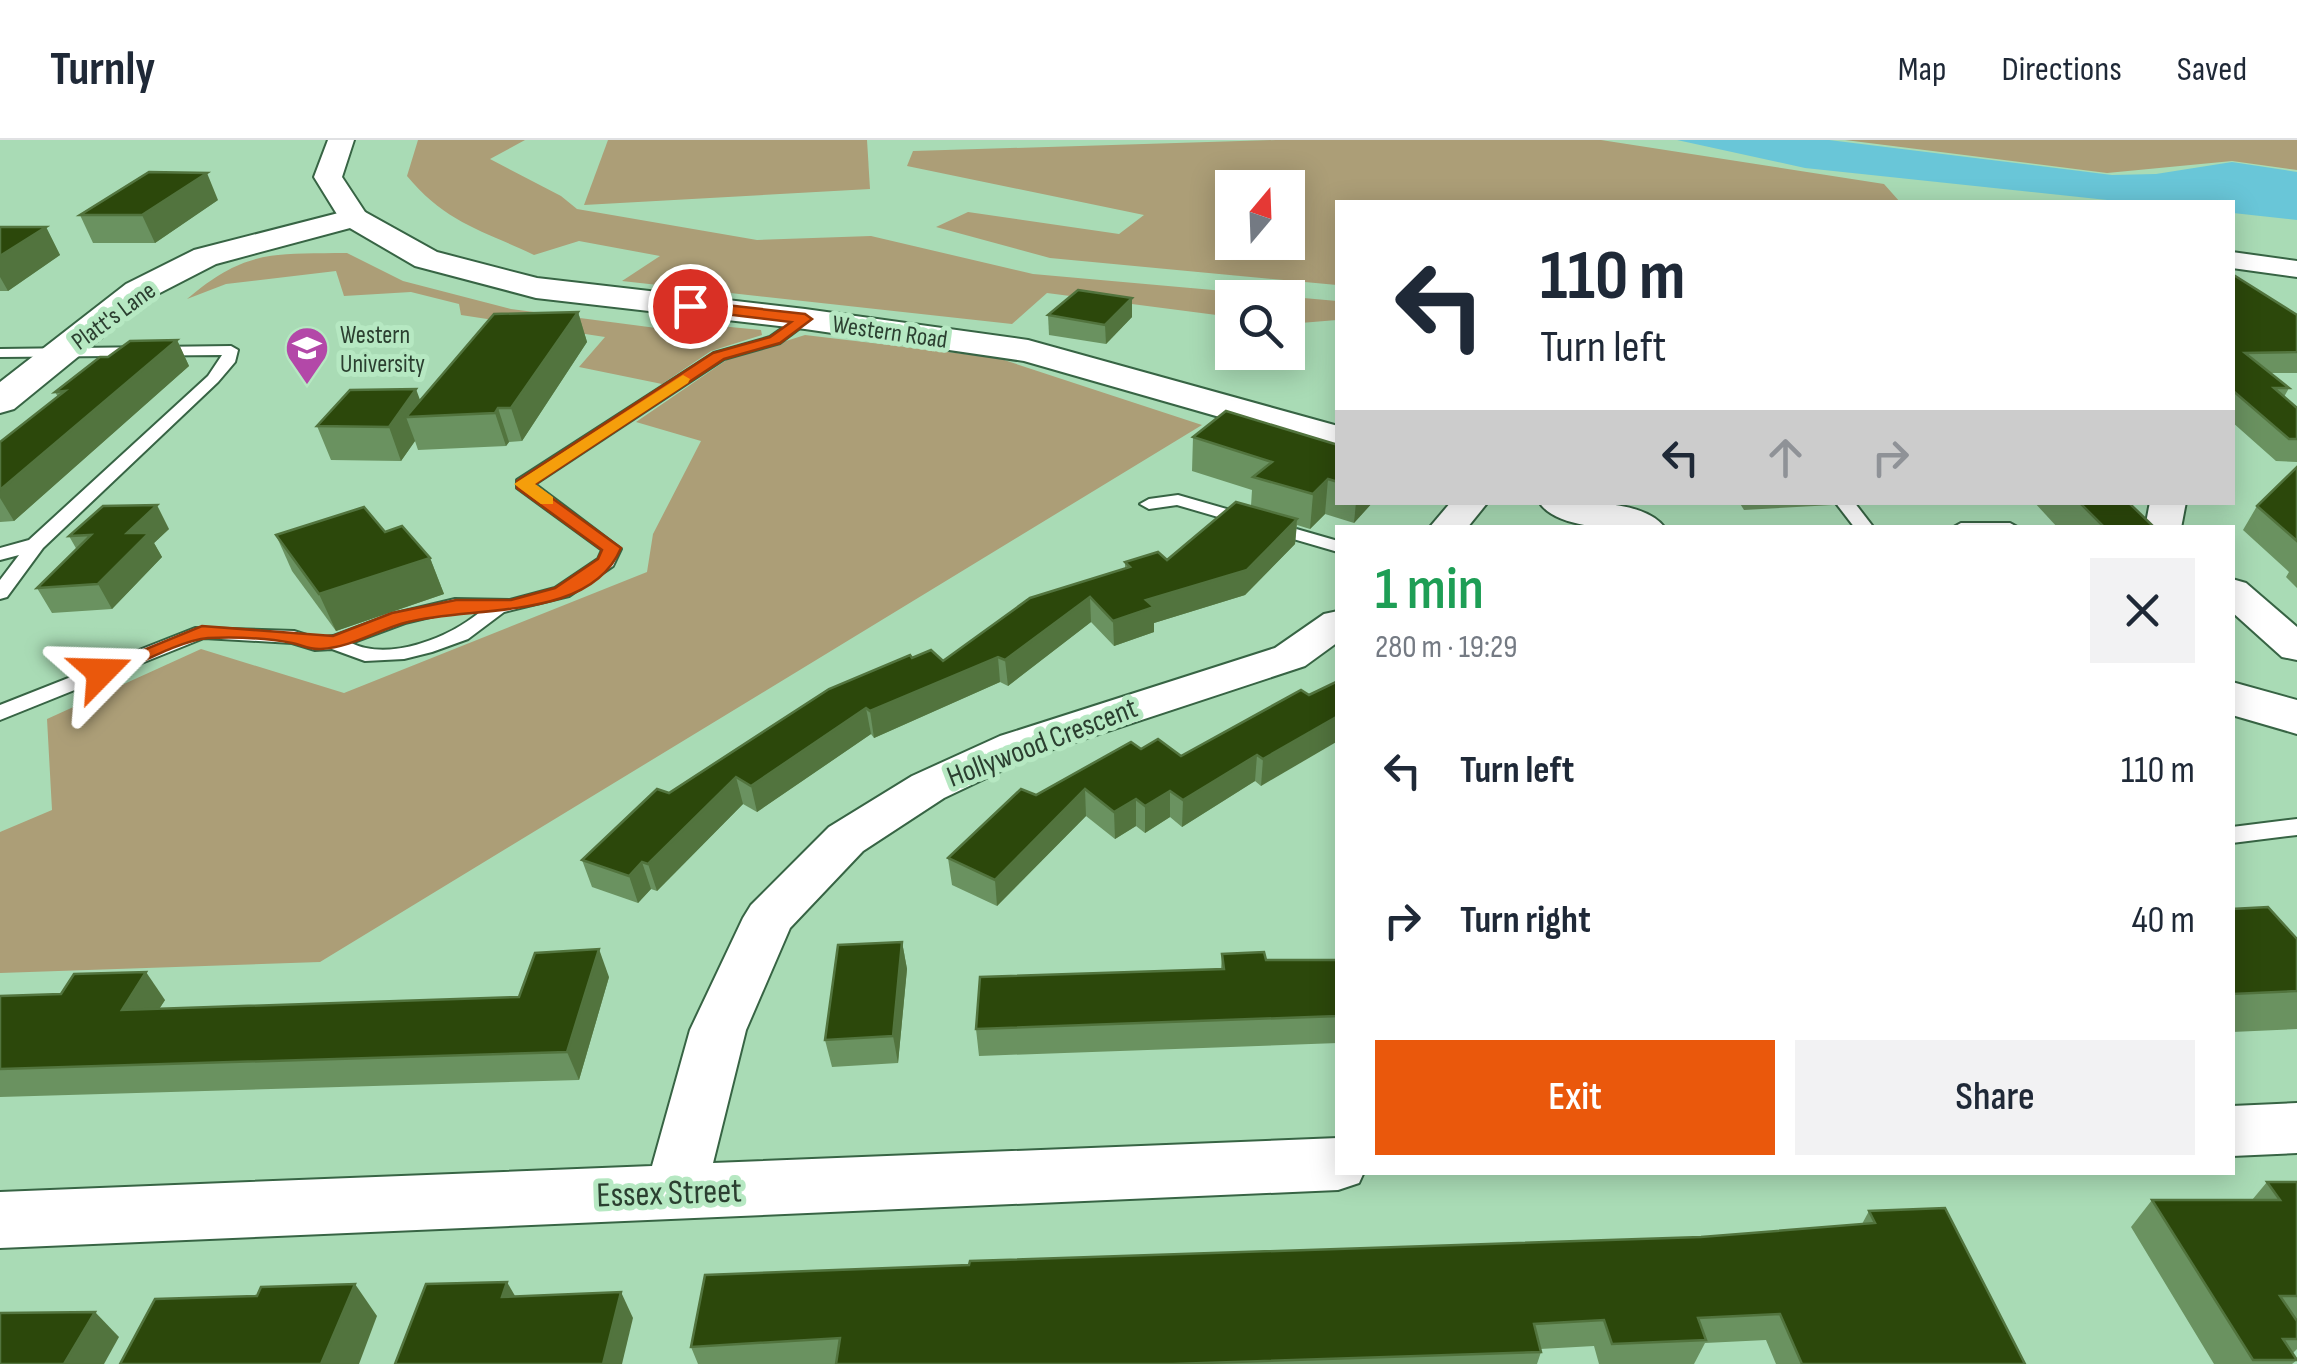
<!DOCTYPE html>
<html lang="en">
<head>
<meta charset="utf-8">
<style>
  body { margin:0; font-family:"Sofia Sans Condensed",sans-serif; background:#f2f2f3; color:#1f2937; height:100vh; display:flex; flex-direction:column; font-size:38px; white-space:nowrap }
  * { box-sizing:border-box; margin:0 }
  p { font-size:32px; color:#747a83 }
  .icon { flex:none; width:55px; height:55px; fill:none; stroke:currentColor; stroke-width:2; stroke-linecap:round; stroke-linejoin:round }
  .map { position:relative; flex:1; overflow:hidden }
  .panel { position:absolute; left:1335px; top:385px; width:900px; height:650px; display:flex; flex-direction:column; background:#fff; border-radius:0px; box-shadow:0 5px 25px #0003 }
  .panel>* { flex:none }
  .banner { position:absolute; left:1335px; top:60px; width:900px; height:305px; border-radius:0px; box-shadow:0 5px 25px #0003; background:#fff; color:#1f2937; overflow:hidden }
  .needle { width:65px; rotate:19deg }
  .tools { position:absolute; left:1215px; top:30px; display:grid; gap:20px }
  .tools a { display:grid; place-items:center; width:90px; height:90px; border-radius:0px; background:#fff; box-shadow:0 5px 25px #0003; font-size:50px }
  .pin { position:absolute; display:grid; place-items:center; width:85px; height:85px; color:#fff; margin:-42px; border:5px solid #fff; border-radius:50%; box-shadow:0 2px 10px #0007 }
  .me { position:absolute; width:110px; margin:-55px; rotate:68deg; stroke-linejoin:round; filter:drop-shadow(0 0 8px #0008) }
  .turn { display:flex; align-items:center; gap:35px; height:210px; padding:0 40px; font-size:45px }
  .turn .icon { width:130px; height:130px; stroke-width:2.5 }
  .turn b { display:block; font-size:70px; line-height:85px }
  .lanes { display:flex; align-items:center; height:95px; padding:0 40px; background:#0003; justify-content:center; gap:50px; direction:ltr }
  .lanes .off { opacity:.35 }
  .round { display:grid; place-items:center; flex:none; width:105px; height:105px; border-radius:0px; background:#f2f2f3 }
  .overview { display:flex; align-items:center; justify-content:space-between; height:170px; padding:0 40px }
  h1 { font-size:60px; font-weight:600; line-height:75px; color:#1e9e55 }
  .action { display:flex; gap:20px; margin-top:auto; padding:20px 40px }
  .action a { flex:1; height:115px; border-radius:0px; background:#ea580c; color:#fff; font-size:40px; font-weight:600; line-height:115px; text-align:center }
  .action a+a { background:#f2f2f3; color:#1f2937 }
  ul { padding:0; list-style:none }
  li { display:flex; align-items:center; gap:30px; height:150px; padding:0 40px }
  li div { flex:1 }
  li b { display:block; font-size:38px }
  li em { font-style:normal }
  header { display:flex; align-items:center; gap:60px; box-sizing:border-box; height:140px; padding:0 50px; background:#fff; border-bottom:2px solid #e0e1e3 }
  header strong { font-size:48px }
  nav { display:flex; gap:55px; margin-inline-start:auto; font-size:35px }
  .map>svg:first-child { display:block }
  .green { fill:#ac9e77; fill-rule:evenodd }
  .water { fill:#69c6d8 }
  .lines { fill:none; stroke-linecap:round; stroke-linejoin:round }
  .service-casing { stroke:#376444; stroke-width:4 }
  .minor-casing { stroke:#376444; stroke-width:4 }
  .tertiary-casing { stroke:#376444; stroke-width:4 }
  .secondary-casing { stroke:#376444; stroke-width:4 }
  .service { fill:#fff; fill-rule:evenodd }
  .minor { fill:#fff; fill-rule:evenodd }
  .tertiary { fill:#fff; fill-rule:evenodd }
  .secondary { fill:#fff; fill-rule:evenodd }
  .wall { fill:#6a9260 }
  .shaded-wall { fill:#52743e }
  .building { fill:#2c480b; stroke:#52743e; stroke-width:2.5 }
  .route { fill:#ea580c; stroke:#983908; stroke-width:2.5 }
  .slow { fill:#f59e0b }
  .labels { text-anchor:middle; stroke-width:10; stroke-linejoin:round; paint-order:stroke }
  .far-street-label { font-size:25px; fill:#2b3f30; stroke:#b6e8c2 }
  .far-poi-label { font-size:25px; fill:#2b3f30; stroke:#b6e8c2; text-anchor:start }
  .street-label { font-size:30px; fill:#2b3f30; stroke:#b6e8c2 }
  .near-street-label { font-size:35px; fill:#2b3f30; stroke:#b6e8c2 }
</style>
</head>
<body>
<header>
<strong>Turnly</strong>
<nav><a>Map</a><a>Directions</a><a>Saved</a></nav>
</header>
<div class="map">
<svg width="2297" height="1224" viewBox="0 0 2297 1224">
  <rect width="100%" height="100%" fill="#a9dbb5"/>
  <g class="green">
    <path d="M418 0H525L490 19 561 56 577 69 757 100 871 96 1033 134 1337 161V180L1288 184V158H1232V177L1047 153 1012 184 622 141 660 116 579 101 534 115C482 90 446 83 407 36Z"/>
    <path d="M608 0H867L870 49 584 65Z"/>
    <path d="M1276 0H1601L1884 44 1900 62H1338L1337 145 1050 118 936 87 968 72 1119 94 1144 75 907 26 913 11ZM1232 48H1288V102H1232Z"/>
    <path d="M1845 0H2297V30L2232 21 2107 33Z"/>
    <path d="M347 113 403 141 511 169 664 189 720 186 761 190 762 195 711 211 662 244 579 227 605 197 461 175 459 164 411 152 344 156 336 131 226 144 187 159C246 109 273 114 347 113Z"/>
    <path d="M805 195 998 218 1202 285 320 822 0 833V692L52 670 47 579 201 509 344 553 647 432 653 394 701 301 636 282 728 219Z"/>
  </g>
  <path class="water" d="M1677 0H1829L2112 35 2156 34 2232 22 2297 32V80L2233 73 2232 62H2126L1805 28Z"/>
  <g class="lines">
    <g class="service-casing">
      <g id="service">
        <path d="M800 176 812 179 780 203 724 219 535 344 621 409 613 426 569 456 504 472 468 499 432 512 404 519 365 521 332 509 315 510 292 503 204 498 0 580V565L195 488 294 491 316 498 333 496 392 474 455 459 510 460 555 448 598 419 602 410 517 348V340L714 213 770 197ZM455 471H481C451 497 390 522 351 503L405 483Z"/>
        <path d="M231 206 238 210 235 222 218 242 43 408 7 457 0 459V440L19 415 0 420V408L29 400 208 236 222 215 0 217V209Z"/>
        <path d="M1178 355 1338 401V412L1177 365 1149 369 1140 364 1149 359Z"/>
        <path d="M1835 362H1854L1874 388H1855Z"/>
        <path d="M1961 383H2010L2019 388H1952Z"/>
        <path d="M2297 679V695L2232 703V687Z"/>
      </g>
    </g>
    <g class="minor-casing">
      <g id="minor">
        <path d="M2232 112 2297 121V137L2232 128Z"/>
        <path d="M1451 362H1488L1467 388H1429Z"/>
        <path d="M2150 362H2186L2181 388H2145Z"/>
        <path d="M2232 439 2246 443 2297 487V520L2282 517 2232 472Z"/>
        <path d="M1338 471V502L1305 526 1032 616 944 658 863 711 790 788 746 890 713 1023 1338 998V1032H1364L1359 1043 1338 1050 0 1108V1052L652 1026 690 890 743 778 751 765 829 687 912 636 1000 596 1275 508 1324 474Z"/>
        <path d="M2297 963V1013L2232 1016V966Z"/>
      </g>
    </g>
    <g class="tertiary-casing">
      <path id="tertiary" d="M354 69 365 72 369 78 365 84 216 124 150 158 14 269 0 273V242L126 144 194 110Z"/>
    </g>
    <g class="secondary-casing">
      <g id="secondary">
        <path d="M328 0H354L342 37 365 72 437 112 537 138 805 169 1028 200 1338 286V311L1024 221 805 189 536 158 415 126 343 84 314 37Z"/>
        <path d="M1539 362C1572 362 1644 358 1665 388 1632 388 1559 393 1539 362Z"/>
        <path d="M2232 542 2297 560V594L2232 575Z"/>
      </g>
    </g>
    <use href="#service" class="service"/>
    <use href="#minor" class="minor"/>
    <use href="#tertiary" class="tertiary"/>
    <use href="#secondary" class="secondary"/>
  </g>
  <g class="wall">
    <path d="M218 60 155 103H93L80 75Z"/>
    <path d="M0 87H46L60 115 8 151H0Z"/>
    <path d="M2232 134 2297 175V233H2270L2289 248 2284 257 2297 268V322L2276 321 2232 282Z"/>
    <path d="M578 172 587 202 522 301 509 302 506 306 418 310 415 301 401 321 331 320 317 286 420 259Z"/>
    <path d="M1048 175 1132 177 1106 204 1049 195Z"/>
    <path d="M177 200 189 226 14 381 0 382V302L58 257 55 252 108 217Z"/>
    <path d="M1193 297 1338 305V362H1373L1354 383 1325 374 1310 389 1297 385 1295 404 1245 455 1154 483V492L1114 506 1091 482 1008 546 1000 542 874 598 871 594 757 672 743 664 657 751 651 749 638 763 592 747 582 720 669 653 912 518 943 521 1125 428V422L1167 420 1251 366 1252 350 1192 331Z"/>
    <path d="M2297 327V448L2286 437 2289 432 2243 390 2257 366Z"/>
    <path d="M1739 362H1834L1833 365 1744 370Z"/>
    <path d="M1859 362H1903L1860 364Z"/>
    <path d="M2034 362H2128L2155 388H2058Z"/>
    <path d="M169 389 154 403 162 417 112 469 52 473 37 448 77 410 69 396Z"/>
    <path d="M385 392 430 418 444 454 336 491 292 431 276 395Z"/>
    <path d="M1309 555 1261 646 1255 641 1182 687 1170 677 1145 693 1136 686 1115 699 1086 676 997 766 952 745 948 718 1036 655 1141 609 1181 616Z"/>
    <path d="M2232 769 2297 799V889L2232 892Z"/>
    <path d="M902 802 907 829 898 923 832 927 825 900Z"/>
    <path d="M1222 814 1266 820H1338V903L979 916 976 889 1221 829Z"/>
    <path d="M609 837 579 940 0 957V856L165 860 159 869 519 857Z"/>
    <path d="M2267 1042H2297V1209L2293 1213 2297 1220 2292 1224H2214L2131 1087 2152 1060H2252Z"/>
    <path d="M1869 1071 2025 1224H1776L1766 1200 1705 1203 1694 1224H1599L1594 1206 1540 1209 1541 1212 1537 1224H698L691 1207 1701 1097 1862 1084Z"/>
  </g>
  <g class="shaded-wall">
    <path d="M207 33 218 60 155 103 142 75Z"/>
    <path d="M46 87 60 115 8 151 0 137V116Z"/>
    <path d="M1132 158V177L1106 204 1105 185Z"/>
    <path d="M578 172 587 202 522 301 511 268Z"/>
    <path d="M177 200 189 226 14 381 0 358V350Z"/>
    <path d="M416 249 426 276 406 277 415 301 401 321 389 287Z"/>
    <path d="M498 268 509 302 506 306 495 273Z"/>
    <path d="M1328 339 1325 374 1310 389 1313 354Z"/>
    <path d="M1356 362H1373L1354 383Z"/>
    <path d="M157 365 169 389 154 403 162 417 112 469 98 444 127 393Z"/>
    <path d="M1297 379 1295 404 1245 455 1154 483V492L1114 506 1113 481 1146 460Z"/>
    <path d="M430 418 444 454 336 491 319 454Z"/>
    <path d="M1090 457 1091 482 1008 546 1005 520Z"/>
    <path d="M998 517 1000 542 874 598 870 571Z"/>
    <path d="M866 568 871 594 757 672 751 646Z"/>
    <path d="M1338 576V601L1261 646 1263 619Z"/>
    <path d="M1257 615 1255 641 1182 687 1183 660Z"/>
    <path d="M736 637 743 664 657 751 648 724Z"/>
    <path d="M1085 649 1086 676 997 766 995 740Z"/>
    <path d="M1170 651V677L1145 693V666Z"/>
    <path d="M1136 659V686L1115 699 1114 672Z"/>
    <path d="M642 722 651 749 638 763 629 736Z"/>
    <path d="M902 802 907 829 898 923 893 896Z"/>
    <path d="M599 809 609 837 579 940 567 912Z"/>
    <path d="M146 832 165 860 141 897 122 870Z"/>
    <path d="M507 1142 522 1168 502 1157Z"/>
    <path d="M355 1144 377 1176 359 1224H321Z"/>
    <path d="M621 1152 633 1178 622 1224H603Z"/>
    <path d="M95 1172 119 1197 104 1224H64Z"/>
  </g>
  <g class="building">
    <path d="M149 32 207 33 142 75H80Z"/>
    <path d="M0 87H46L0 116Z"/>
    <path d="M2232 134 2297 175V212L2245 213 2289 248H2274L2297 268V299H2289L2232 250Z"/>
    <path d="M1078 150 1132 158 1105 185 1048 175Z"/>
    <path d="M578 172 511 268H498L495 273 406 277 494 174Z"/>
    <path d="M177 200 0 350V302L65 251 55 252 100 217H108L130 201Z"/>
    <path d="M416 249 389 287 317 286 350 250Z"/>
    <path d="M1226 271 1338 305V342L1328 339 1313 354 1253 337 1272 322 1193 297Z"/>
    <path d="M2297 327V401L2257 366Z"/>
    <path d="M1236 362 1297 379 1247 430 1146 460 1154 467 1113 481 1090 457 1005 520 998 517 870 571 866 568 751 646 736 637 648 724 642 722 629 736 582 720 657 649 669 653 829 549 910 515 912 518 931 510 943 521 1030 458 1130 427 1125 422 1158 412 1167 420Z"/>
    <path d="M2079 362H2128L2155 388H2105Z"/>
    <path d="M157 365 127 393H149L98 444 37 448 91 395 69 396 103 366Z"/>
    <path d="M364 367 385 392 402 386 430 418 319 454 276 395Z"/>
    <path d="M1338 541V576L1263 619 1257 615 1183 660 1170 651 1145 666 1136 659 1114 672 1085 649 995 740 948 718 1021 649 1036 655 1131 602 1141 609 1158 599 1181 616 1301 550 1309 555Z"/>
    <path d="M2268 767 2297 799V851L2232 854V769Z"/>
    <path d="M902 802 893 896 825 900 838 805Z"/>
    <path d="M599 809 567 912 0 929V856L61 854 74 834 146 832 122 870 519 857 535 813Z"/>
    <path d="M1264 812 1266 820H1338V876L976 889 980 837 1224 829 1222 814Z"/>
    <path d="M2267 1042H2297V1156H2280L2297 1181V1199H2283L2297 1220H2253L2152 1060H2280Z"/>
    <path d="M1945 1068 2025 1224H1802L1780 1174 1698 1178 1706 1200 1612 1204 1604 1180 1534 1184 1541 1212 1173 1224H836L840 1198 691 1207 705 1135 969 1125 970 1121 1701 1097 1875 1083 1869 1071Z"/>
    <path d="M507 1142 502 1157 621 1152 603 1224H395L426 1144Z"/>
    <path d="M355 1144 321 1224H120L155 1159 257 1156 261 1147Z"/>
    <path d="M95 1172 64 1224H0V1173Z"/>
  </g>
  <path class="route" d="M690 161 805 174 812 179 780 203 724 219 534 345 621 408C590 482 472 465 408 482 379 489 353 507 321 509 310 510 302 505 292 503 267 498 233 497 208 498 181 500 135 526 109 537H93L90 532 202 486 333 496 392 473 456 460H511L555 448 598 419 602 410 517 348V341L713 213 770 197 791 182 684 169 682 166Z"/>
  <path class="slow" d="M683 235 690 239 688 243 535 344 553 357V364H541L514 344Z"/>
  <defs>
    <g id="university-pin" transform="scale(2.25)"><path d="M0 17L-7.5 6A9.5 9.5 0 1 1 7.5 6Z" fill="#b348a8" stroke="#b6e8c2"/><path d="M0-5L7-2L0 1L-7-2ZM-4 1L0 2.5L4 1V4Q0 6-4 4Z" fill="#fff"/></g>
  </defs>
  <g fill-rule="evenodd">
    <use href="#university-pin" x="307" y="208"/>
  </g>
  <g class="labels">
    <g class="far-street-label">
      <text transform="translate(113 175) rotate(-36)" y="9">Platt's Lane</text>
      <text transform="translate(890 191) rotate(8)" y="9">Western Road</text>
    </g>
    <g class="far-poi-label">
      <text x="340" y="203">Western<tspan x="340" dy="29">University</tspan></text>
    </g>
    <g class="street-label">
      <text transform="translate(1042 602) rotate(-21)" y="10">Hollywood Crescent</text>
    </g>
    <g class="near-street-label">
      <text transform="translate(669 1052) rotate(-2)" y="12">Essex Street</text>
    </g>
  </g>
</svg>
<div class="tools">
<a><svg class="needle" viewBox="-14 -14 28 28"><path d="M0-13l5 13h-10z" fill="#e53935"/><path d="M0 13l5-13h-10z" fill="#747a83"/></svg></a>
<a><svg class="icon" aria-label="search" viewBox="0 0 24 24"><circle cx="10" cy="10" r="6"/><path d="M15 15l6 6"/></svg></a>
</div>
<div class="pin" style="left:690px;top:166px;background:#d93025"><svg class="icon" aria-label="arrive" viewBox="0 0 24 24"><path d="M6 21V4h12l-3 4 3 4H6"/></svg></div>
<svg class="me" style="left:101px;top:532px" viewBox="-20 -20 40 40"><path d="M0-17L14 15 0 8-14 15z" fill="#ea580c" stroke="#fff" stroke-width="4"/></svg>
<div class="banner">
<div class="turn"><svg class="icon" aria-label="left" viewBox="0 0 24 24"><path d="M17 20v-9H6M10 6l-5 5 5 5"/></svg><div><b>110 m</b>Turn left</div></div>
<div class="lanes"><svg class="icon" aria-label="left" viewBox="0 0 24 24"><path d="M17 20v-9H6M10 6l-5 5 5 5"/></svg><svg class="icon off" aria-label="ahead" viewBox="0 0 24 24"><path d="M12 20V5M6 11l6-6 6 6"/></svg><svg class="icon off" aria-label="right" viewBox="0 0 24 24"><path d="M7 20v-9h11M14 6l5 5-5 5"/></svg></div>
</div>
<section class="panel">
<div class="overview"><div><h1>1 min</h1><p>280 m · 19:29</p></div><a class="round"><svg class="icon" aria-label="close" viewBox="0 0 24 24"><path d="M6 6l12 12M18 6L6 18"/></svg></a></div>
<ul>
<li><svg class="icon" aria-label="left" viewBox="0 0 24 24"><path d="M17 20v-9H6M10 6l-5 5 5 5"/></svg><div><b>Turn left</b></div><em>110 m</em></li>
<li><svg class="icon" aria-label="right" viewBox="0 0 24 24"><path d="M7 20v-9h11M14 6l5 5-5 5"/></svg><div><b>Turn right</b></div><em>40 m</em></li>
</ul>
<div class="action"><a>Exit</a><a>Share</a></div>
</section>
</div>
</body>
</html>
